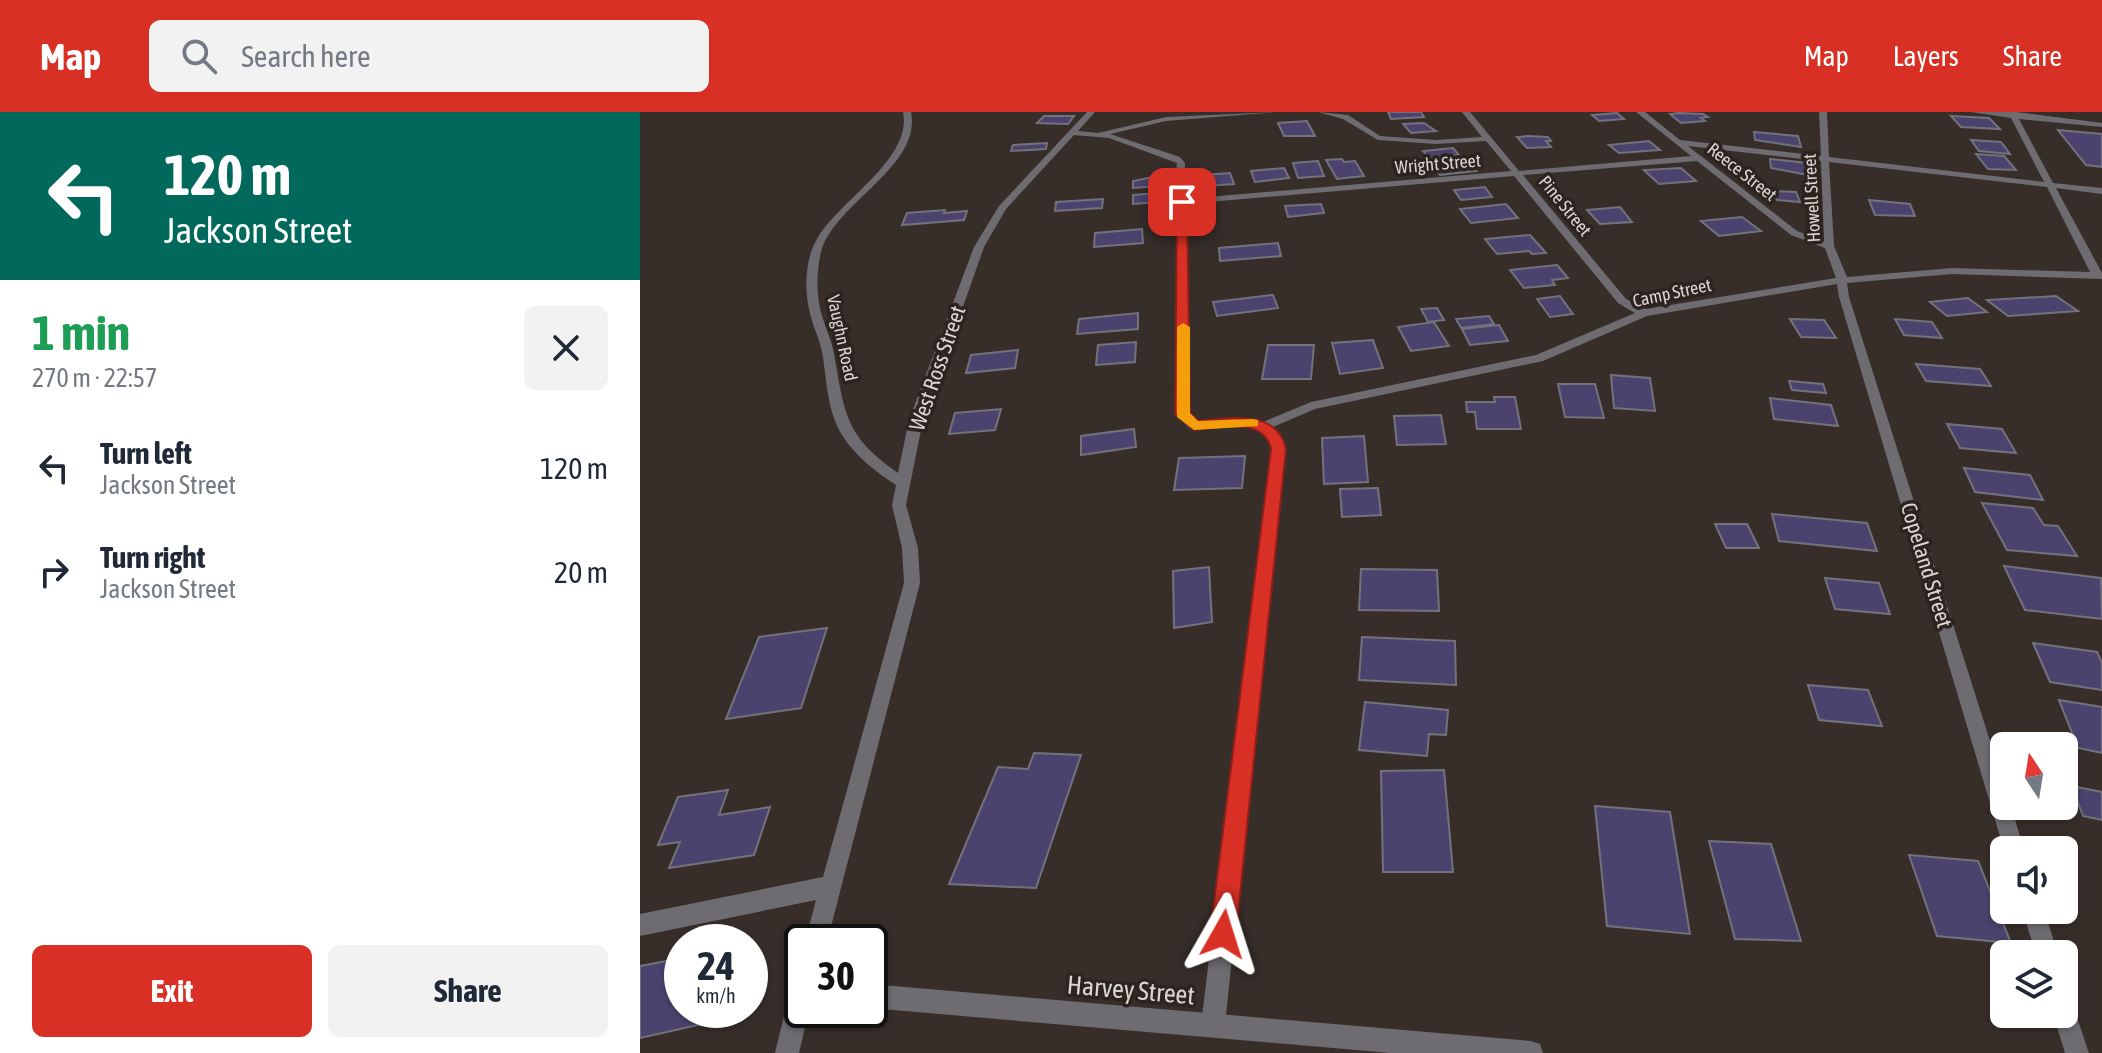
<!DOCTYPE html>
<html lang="en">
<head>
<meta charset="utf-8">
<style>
  body { margin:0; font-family:"Asap Condensed",sans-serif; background:#f2f2f3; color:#1f2937; height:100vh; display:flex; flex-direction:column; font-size:30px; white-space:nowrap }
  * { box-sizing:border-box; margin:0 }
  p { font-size:26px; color:#747a83 }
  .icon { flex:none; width:44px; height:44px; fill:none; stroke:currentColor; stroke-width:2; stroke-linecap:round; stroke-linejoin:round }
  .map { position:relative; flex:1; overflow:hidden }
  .drawer { display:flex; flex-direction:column; background:#fff; width:640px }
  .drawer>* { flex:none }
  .guide { background:#00695c; color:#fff; overflow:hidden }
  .needle { width:52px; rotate:348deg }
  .fabs { position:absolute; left:1350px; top:620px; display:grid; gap:16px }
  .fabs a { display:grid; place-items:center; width:88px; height:88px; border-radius:12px; background:#fff; box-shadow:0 2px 6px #0004; font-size:40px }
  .speed { position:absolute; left:24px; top:812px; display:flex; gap:16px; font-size:40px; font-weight:700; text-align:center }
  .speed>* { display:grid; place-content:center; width:104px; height:104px; border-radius:50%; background:#fff; box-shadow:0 2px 6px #0004; line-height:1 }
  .speed small { font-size:20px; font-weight:400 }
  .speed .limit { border:4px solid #111; border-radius:12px; background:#fff; color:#111 }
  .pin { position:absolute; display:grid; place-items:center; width:68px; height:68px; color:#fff; margin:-34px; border-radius:16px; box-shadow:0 4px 12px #0006 }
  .me { position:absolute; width:88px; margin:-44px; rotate:6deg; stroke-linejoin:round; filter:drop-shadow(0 0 6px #0008) }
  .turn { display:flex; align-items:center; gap:28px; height:168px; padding:0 32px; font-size:36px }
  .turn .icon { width:104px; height:104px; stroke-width:2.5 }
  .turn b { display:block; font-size:56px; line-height:68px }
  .round { display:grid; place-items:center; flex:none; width:84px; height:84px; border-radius:12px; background:#f2f2f3 }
  .summary { display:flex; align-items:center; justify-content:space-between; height:136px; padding:0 32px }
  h1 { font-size:48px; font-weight:700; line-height:60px; color:#1e9e55 }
  .primary-button { display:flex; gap:16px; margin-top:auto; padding:16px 32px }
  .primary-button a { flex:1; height:92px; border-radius:12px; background:#d93025; color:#fff; font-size:32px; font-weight:700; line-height:92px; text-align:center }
  .primary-button a+a { background:#f2f2f3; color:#1f2937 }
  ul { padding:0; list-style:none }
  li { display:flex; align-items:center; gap:24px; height:104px; padding:0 32px }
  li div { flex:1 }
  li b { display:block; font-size:30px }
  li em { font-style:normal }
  header { display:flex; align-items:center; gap:48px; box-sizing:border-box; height:112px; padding:0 40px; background:#d93025; color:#fff }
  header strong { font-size:38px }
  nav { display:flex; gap:44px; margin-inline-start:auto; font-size:28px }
  .search { width:560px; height:72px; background:#f2f2f3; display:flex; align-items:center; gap:20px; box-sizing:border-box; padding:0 28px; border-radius:12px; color:#747a83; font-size:30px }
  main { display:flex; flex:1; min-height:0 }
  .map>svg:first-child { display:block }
  .building { fill:#4b436e; stroke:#73727c; stroke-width:2 }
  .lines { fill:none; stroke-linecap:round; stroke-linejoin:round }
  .minor { fill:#6e6c71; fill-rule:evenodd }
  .tertiary { fill:#6e6c71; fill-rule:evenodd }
  .route { fill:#d93025; stroke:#8d1f18; stroke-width:2 }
  .slow { fill:#f59e0b }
  .labels { text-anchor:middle; stroke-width:7; stroke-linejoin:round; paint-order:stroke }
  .far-street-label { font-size:18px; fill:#dbd6d3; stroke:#2d2420 }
  .street-label { font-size:22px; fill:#dbd6d3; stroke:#2d2420 }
  .near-street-label { font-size:26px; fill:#dbd6d3; stroke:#2d2420 }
</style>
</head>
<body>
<header>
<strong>Map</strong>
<div class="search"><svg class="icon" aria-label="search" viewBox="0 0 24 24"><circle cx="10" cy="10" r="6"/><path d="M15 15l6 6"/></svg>Search here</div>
<nav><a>Map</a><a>Layers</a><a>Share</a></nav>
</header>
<main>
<section class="drawer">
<div class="guide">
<div class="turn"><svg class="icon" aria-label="left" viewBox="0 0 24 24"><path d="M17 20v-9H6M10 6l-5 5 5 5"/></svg><div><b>120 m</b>Jackson Street</div></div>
</div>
<div class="summary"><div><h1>1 min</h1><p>270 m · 22:57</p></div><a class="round"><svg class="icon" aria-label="close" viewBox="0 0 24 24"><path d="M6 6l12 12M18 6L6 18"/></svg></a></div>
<ul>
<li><svg class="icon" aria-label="left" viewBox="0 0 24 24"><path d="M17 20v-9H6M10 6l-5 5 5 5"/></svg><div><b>Turn left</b><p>Jackson Street</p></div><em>120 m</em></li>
<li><svg class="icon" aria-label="right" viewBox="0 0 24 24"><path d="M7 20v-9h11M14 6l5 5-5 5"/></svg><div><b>Turn right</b><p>Jackson Street</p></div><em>20 m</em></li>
</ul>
<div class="primary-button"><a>Exit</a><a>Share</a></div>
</section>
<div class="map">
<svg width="1462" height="941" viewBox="0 0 1462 941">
  <rect width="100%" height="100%" fill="#372e2a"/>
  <g class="building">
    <path d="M748 0H781L784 5 751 7Z"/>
    <path d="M977 1 984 7 959 9 952 3Z"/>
    <path d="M1040 1 1063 2 1068 5 1061 6 1065 9 1041 11 1030 2Z"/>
    <path d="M404 4H434L428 12 397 11Z"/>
    <path d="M1311 4 1349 6 1360 17 1321 15Z"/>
    <path d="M667 9 675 24H644L638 11Z"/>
    <path d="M784 11 796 19 771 21 763 12Z"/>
    <path d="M1418 18 1462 22V55L1446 53Z"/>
    <path d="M1114 20 1158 24 1161 35 1115 28Z"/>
    <path d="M888 24 908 25 911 29H906L911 35 887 36 877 25Z"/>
    <path d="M1331 28 1361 30 1370 42 1339 39Z"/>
    <path d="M1009 29 1020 38 979 41 969 33Z"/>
    <path d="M407 31 406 37 371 39 373 33Z"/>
    <path d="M813 36 819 43 789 46 783 39Z"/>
    <path d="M1336 42 1364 44 1376 58 1348 57Z"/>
    <path d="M702 47 704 50 715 49 724 64 697 67 686 48Z"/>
    <path d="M1130 47 1167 51 1168 63 1131 56Z"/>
    <path d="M826 48 836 59 800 63 791 51Z"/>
    <path d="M678 49 684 64 658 66 653 51Z"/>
    <path d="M644 56 649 66 615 70 611 59Z"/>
    <path d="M1041 56 1056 69 1019 72 1004 58Z"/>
    <path d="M590 61 594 72 566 74 563 63Z"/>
    <path d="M518 64V74L493 76V69Z"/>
    <path d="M845 75 852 85 821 88 814 78Z"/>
    <path d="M1133 79 1156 80 1160 90 1137 88Z"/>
    <path d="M517 81 518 90 493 92V83Z"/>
    <path d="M463 87 462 96 415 99 416 90Z"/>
    <path d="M1229 88 1270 92 1275 104 1235 103Z"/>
    <path d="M681 92 684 101 648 105 645 94Z"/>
    <path d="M866 92 878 106 831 111 820 97Z"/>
    <path d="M980 95 992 110 960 112 947 98Z"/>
    <path d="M305 98 304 101 327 99 324 108 262 113 267 101Z"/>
    <path d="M1102 105 1121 119 1079 124 1061 109Z"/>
    <path d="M502 117 503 131 454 135 455 121Z"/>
    <path d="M890 123 906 141 892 142 889 139 857 142 845 127Z"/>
    <path d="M638 131 641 144 580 149 579 136Z"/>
    <path d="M917 153 928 166 912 168 915 173 884 176 870 158Z"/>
    <path d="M633 183 638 196 577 204 573 190Z"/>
    <path d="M920 184 933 202 910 205 897 187Z"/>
    <path d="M1416 184 1438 199 1368 204 1347 188Z"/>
    <path d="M1328 186 1347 200 1307 204 1290 190Z"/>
    <path d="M797 196 804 208 788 210 781 197Z"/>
    <path d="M498 201V217L437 222 439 207Z"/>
    <path d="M849 204 854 212 821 216 816 207Z"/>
    <path d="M1150 207 1184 208 1196 226 1161 225Z"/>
    <path d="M1255 207 1292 210 1302 226 1264 223Z"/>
    <path d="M794 210 809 234 771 239 758 215Z"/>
    <path d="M859 213 868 229 830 233 822 217Z"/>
    <path d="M733 228 743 256 700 262 692 231Z"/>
    <path d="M496 230 495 250 456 253 458 233Z"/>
    <path d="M628 233H674L671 267H622Z"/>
    <path d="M378 238 375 256 326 261 331 243Z"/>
    <path d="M1276 252 1340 257 1351 274 1286 269Z"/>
    <path d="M971 263 1010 266 1015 299 974 296Z"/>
    <path d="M1149 269 1183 272 1186 281 1152 278Z"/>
    <path d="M918 272H955L964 306 925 305Z"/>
    <path d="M854 285H875L881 317H837L835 300H827L826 290H855Z"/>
    <path d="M1130 286 1191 293 1198 314 1134 307Z"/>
    <path d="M361 297 355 318 309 322 315 301Z"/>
    <path d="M801 303 806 332 757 333 754 304Z"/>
    <path d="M1307 312 1362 317 1376 341 1320 336Z"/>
    <path d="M494 317 496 335 441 343V324Z"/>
    <path d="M724 324 728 370 684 372 682 326Z"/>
    <path d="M605 344 602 376 534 378 539 346Z"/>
    <path d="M1324 356 1390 363 1403 388 1335 380Z"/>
    <path d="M738 376 741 403 702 405 700 377Z"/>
    <path d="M1342 391 1393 396 1404 413 1418 414 1437 444 1367 438Z"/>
    <path d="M1132 402 1227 411 1237 439 1139 429Z"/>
    <path d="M1075 412H1107L1119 436H1086Z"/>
    <path d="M1364 454 1461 466 1462 507 1385 498Z"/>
    <path d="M569 455 572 510 534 516 533 459Z"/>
    <path d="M721 457 797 458 799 499 719 498Z"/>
    <path d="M1185 466 1239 471 1250 502 1195 497Z"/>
    <path d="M187 516 161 596 86 607 119 525Z"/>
    <path d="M722 525 815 529 816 573 719 568Z"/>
    <path d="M1393 531 1457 540 1462 551V578L1410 570Z"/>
    <path d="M1168 573 1228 578 1242 614 1179 608Z"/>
    <path d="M1419 588 1462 595V641L1438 636Z"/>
    <path d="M725 590 808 598 806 623 789 622 787 644 719 638Z"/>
    <path d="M394 641 441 643 396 776 309 772 358 655 388 657Z"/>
    <path d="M804 658 813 760H743L741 659Z"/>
    <path d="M1432 674 1462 680V708L1443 704Z"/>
    <path d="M88 678 79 703 130 695 114 743 29 756 40 730 18 733 38 685Z"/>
    <path d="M955 694 1030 700 1050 822 967 814Z"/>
    <path d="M1069 729 1131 732 1161 829 1095 827Z"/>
    <path d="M1269 743 1338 749 1371 831 1297 824Z"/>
    <path d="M42 846V898H71L67 911 0 926V854Z"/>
  </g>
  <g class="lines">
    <g class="minor">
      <path d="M263 0H271C282 55 194 91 181 140 176 161 176 187 183 207 187 219 192 230 194 242 205 303 205 324 258 361L269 308 334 135 359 94 447 0H455L438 19 458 21 526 5 639 0 526 9 470 22 540 45 545 51 544 87 871 59 846 29 796 32 738 28 703 7 678 0 708 3 740 24 796 28 842 25 822 0H830L879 59 1051 44 996 0H1005L1040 28 1181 44 1179 0H1187L1189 45 1404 70 1371 6 1331 0H1376L1462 11V15L1379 7 1413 71 1462 76V82L1416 76 1462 161V167L1312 162 1207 171 1209 185 1364 673V694H1371L1384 738H1364L1199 185 1197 172 1007 204 903 249 675 297 633 315 640 324 645 337 585 913 582 922 573 925 564 922 561 913 631 337C619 302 583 316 554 317L549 316 536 302 538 103 534 81 537 51 469 26 434 23 366 97 344 135 283 308 266 393 278 436 280 471 187 830H165L176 788 0 824V802L183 765 264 471 262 436 252 393 256 373C236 360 215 344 202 323 187 299 187 268 182 240 180 228 174 217 171 205 164 182 164 149 177 127 198 89 273 47 263 0ZM1048 34 1181 49 1184 129 1157 119ZM1057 49 1151 123 1185 136 1196 166 1006 197 986 187 883 63ZM1189 50 1407 75 1450 160 1312 156 1207 165 1194 134ZM874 64 978 191 995 201 896 243 671 290 623 310 605 306 557 309 548 301V103L545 92Z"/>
      <path d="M1382 798H1404L1418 842H1396Z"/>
      <path d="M1424 887 1432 891 1449 941H1425L1413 902H1424Z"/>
    </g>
    <g class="tertiary">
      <path d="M162 867V898H169L159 941H135L150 879 154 871Z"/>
      <path d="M230 872 891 929 900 932 903 941H750L230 896Z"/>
    </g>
  </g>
  <path class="route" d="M542 87 547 90 550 301 558 309C590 306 638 297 646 337L596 822 592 831 583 835 574 831 570 822 631 337C624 304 579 316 554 318L535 302 537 90Z"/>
  <path class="slow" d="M543 211 550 215V301L558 309 613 307 618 308V314L554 318 537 305V215Z"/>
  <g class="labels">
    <g class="far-street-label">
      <text transform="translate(798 52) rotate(-5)" y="6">Wright Street</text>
      <text transform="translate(1102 60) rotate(38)" y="6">Reece Street</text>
      <text transform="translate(1172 86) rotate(-93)" y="6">Howell Street</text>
      <text transform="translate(925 94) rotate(51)" y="6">Pine Street</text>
      <text transform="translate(1032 181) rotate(-12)" y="6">Camp Street</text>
      <text transform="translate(202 226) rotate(78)" y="6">Vaughn Road</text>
    </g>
    <g class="street-label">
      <text transform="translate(297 256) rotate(-71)" y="8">West Ross Street</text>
      <text transform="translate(1287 453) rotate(73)" y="8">Copeland Street</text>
    </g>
    <g class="near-street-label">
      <text transform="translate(491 878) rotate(5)" y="9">Harvey Street</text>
    </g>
  </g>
</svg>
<div class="fabs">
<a><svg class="needle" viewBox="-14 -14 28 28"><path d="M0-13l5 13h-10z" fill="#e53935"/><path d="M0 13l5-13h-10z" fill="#747a83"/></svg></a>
<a><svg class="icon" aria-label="sound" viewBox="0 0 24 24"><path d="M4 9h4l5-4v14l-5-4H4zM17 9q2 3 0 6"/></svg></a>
<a><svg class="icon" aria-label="layers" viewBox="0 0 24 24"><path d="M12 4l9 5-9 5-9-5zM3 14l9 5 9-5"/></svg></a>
</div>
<div class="speed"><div>24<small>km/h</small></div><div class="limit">30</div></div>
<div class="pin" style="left:542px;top:90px;background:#d93025"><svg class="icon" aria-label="arrive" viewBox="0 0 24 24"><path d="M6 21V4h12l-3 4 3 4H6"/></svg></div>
<svg class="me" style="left:583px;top:822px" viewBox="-20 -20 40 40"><path d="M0-17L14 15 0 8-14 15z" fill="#d93025" stroke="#fff" stroke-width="4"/></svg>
</div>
</main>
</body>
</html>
